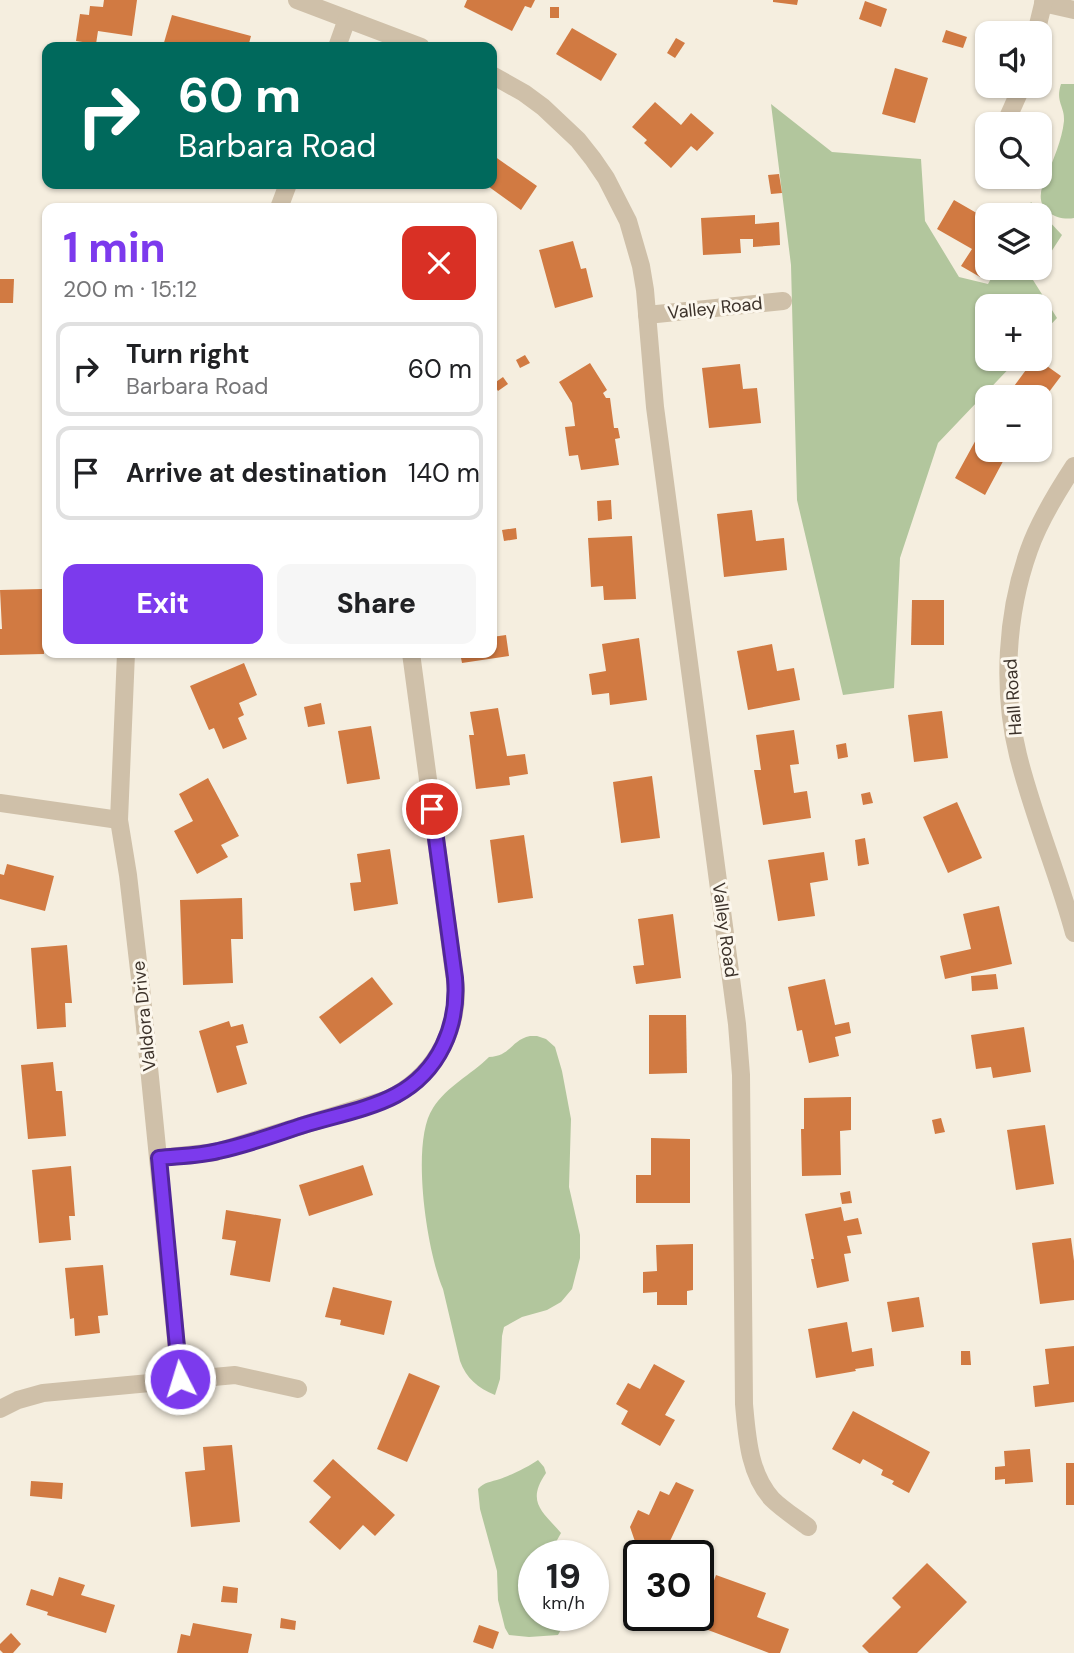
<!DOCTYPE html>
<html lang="en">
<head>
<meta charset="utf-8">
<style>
  body { margin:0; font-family:"DM Sans",sans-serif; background:#f6f6f6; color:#202124; height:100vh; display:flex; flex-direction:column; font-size:26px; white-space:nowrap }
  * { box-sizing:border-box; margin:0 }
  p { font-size:23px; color:#757577 }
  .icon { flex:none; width:38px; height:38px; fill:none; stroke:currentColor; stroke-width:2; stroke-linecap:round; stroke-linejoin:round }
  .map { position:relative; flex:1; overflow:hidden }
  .panel { position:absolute; left:42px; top:203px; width:455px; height:455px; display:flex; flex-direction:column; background:#fff; border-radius:14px; box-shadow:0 2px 5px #0004 }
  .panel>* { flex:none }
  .top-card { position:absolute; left:42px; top:42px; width:455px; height:147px; border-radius:14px; box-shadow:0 2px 5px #0004; background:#00695c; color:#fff; overflow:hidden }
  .tools { position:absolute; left:975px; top:21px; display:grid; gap:14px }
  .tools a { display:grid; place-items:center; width:77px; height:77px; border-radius:14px; background:#fff; box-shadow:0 2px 5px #0004; font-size:35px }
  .speed { position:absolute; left:518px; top:1540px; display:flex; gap:14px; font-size:35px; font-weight:700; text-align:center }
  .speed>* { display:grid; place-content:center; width:91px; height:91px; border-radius:50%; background:#fff; box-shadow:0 2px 5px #0004; line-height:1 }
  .speed small { font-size:18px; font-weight:400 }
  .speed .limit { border:4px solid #111; border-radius:10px; background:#fff; color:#111 }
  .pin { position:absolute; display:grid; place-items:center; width:60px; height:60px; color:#fff; margin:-30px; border:4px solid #fff; border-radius:50%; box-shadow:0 2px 7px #0007 }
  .me { position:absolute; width:77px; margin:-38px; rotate:355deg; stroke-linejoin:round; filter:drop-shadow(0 0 5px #0008) }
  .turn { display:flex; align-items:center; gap:24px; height:147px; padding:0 21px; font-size:32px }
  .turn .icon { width:91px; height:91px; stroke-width:2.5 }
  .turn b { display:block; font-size:49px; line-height:60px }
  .round { display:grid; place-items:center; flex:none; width:74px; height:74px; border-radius:14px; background:#f6f6f6 }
  .headline { display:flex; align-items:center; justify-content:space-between; height:119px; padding:0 21px }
  h1 { font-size:42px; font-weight:800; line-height:52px; color:#7c3aed }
  .cta { display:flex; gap:14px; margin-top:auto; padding:14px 21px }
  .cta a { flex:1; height:80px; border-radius:14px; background:#7c3aed; color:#fff; font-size:28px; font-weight:800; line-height:80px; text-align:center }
  .cta a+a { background:#f6f6f6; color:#202124 }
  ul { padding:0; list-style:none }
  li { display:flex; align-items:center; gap:21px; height:94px; margin:0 14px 10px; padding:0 7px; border:4px solid #e0e0e0; border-radius:14px }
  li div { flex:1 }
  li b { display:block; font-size:26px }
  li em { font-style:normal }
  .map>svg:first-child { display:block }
  .green { fill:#b2c69d }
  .building { fill:#d17a42 }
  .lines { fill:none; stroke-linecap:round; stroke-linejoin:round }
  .minor { stroke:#cfc0a9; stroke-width:18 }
  .route-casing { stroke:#51269a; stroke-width:18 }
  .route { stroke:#7c3aed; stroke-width:12 }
  .labels { text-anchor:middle; stroke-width:6; stroke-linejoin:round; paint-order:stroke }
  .street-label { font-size:18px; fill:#3c322a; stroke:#fcf7ed }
</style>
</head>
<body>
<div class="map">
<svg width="1074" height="1653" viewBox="0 0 1074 1653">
  <rect width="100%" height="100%" fill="#f5eedf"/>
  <g class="green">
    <path d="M1061 84H1074V218C1059 221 1038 212 1041 193 1041 188 1045 183 1046 178 1053 160 1062 140 1064 121 1065 106 1055 102 1061 84Z"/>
    <path d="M771 104 832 152 921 159 925 221 959 277 988 284 997 268H1040V215H1024L1031 202 1062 235 1033 280 1057 318 1040 336V306H987V359H1018L938 443 900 558 894 688 843 695 797 500 791 265Z"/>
    <path d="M530 1036H537L546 1039 555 1047 562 1071 571 1119 569 1187 580 1235V1258L572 1289 561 1302 547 1310 522 1317 504 1327 502 1336 500 1379 495 1395C478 1388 466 1378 460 1361L443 1289C427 1252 410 1142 433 1108 447 1086 471 1075 489 1057 511 1056 511 1040 530 1036Z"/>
    <path d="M538 1460 544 1467 546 1473C526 1502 542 1511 561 1533L556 1542 553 1556H534V1615H562C566 1621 561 1630 558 1635L529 1637 509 1635 505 1628 498 1600 497 1571 480 1509 478 1489C484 1482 491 1482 500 1479 509 1476 530 1466 538 1460Z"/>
  </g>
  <g class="building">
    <path d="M104 0H137L132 36 98 31 96 44 76 41 80 14 89 15 90 6 103 7Z"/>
    <path d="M467 0H535L531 8 525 6 512 31 464 7Z"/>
    <path d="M773 0H798L797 5 773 2Z"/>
    <path d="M865 1 887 9 881 27 859 19Z"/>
    <rect x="550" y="7" width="9" height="11"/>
    <path d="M172 15 251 36 248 47 163 46Z"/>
    <path d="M572 28 617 54 601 81 556 54Z"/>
    <path d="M946 30 967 37 963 48 942 42Z"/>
    <path d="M676 38 685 43 675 58 667 53Z"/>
    <path d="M895 68 928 78 915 123 882 114Z"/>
    <path d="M655 102 681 125 691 113 714 133 697 151 691 146 671 168 644 143 647 140 632 127Z"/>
    <path d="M494 156 537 186 521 210 485 184H492V159Z"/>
    <path d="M779 174 782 193 771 194 768 175Z"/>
    <path d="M954 200 987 219V266L980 277 961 266 972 249 937 229Z"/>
    <path d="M755 215V224L779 222 780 245 753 247V239H740L741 253 703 255 701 218Z"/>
    <path d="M573 241 581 269 586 268 593 297 555 308 539 250Z"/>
    <path d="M0 279H14L13 303H0Z"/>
    <path d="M525 355 530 363 520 368 516 360Z"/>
    <path d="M1034 359H1037L1061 376 1040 404V397H1006Z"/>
    <path d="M590 363 607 390 603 393 606 398H610L614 428H618L620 438 615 439 619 465 581 470 578 455 569 456 565 427 575 426 572 403 559 382Z"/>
    <path d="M740 364 743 389 757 388 761 423 709 428 702 368Z"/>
    <path d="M503 377 508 384 498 391 493 384Z"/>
    <path d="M978 436 987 441V450H1004L1008 452 985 495 955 478Z"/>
    <path d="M611 500 612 519 598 521 597 501Z"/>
    <path d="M752 510 756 541 784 538 787 570 724 577 717 514Z"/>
    <path d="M516 528 517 539 504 541 502 530Z"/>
    <path d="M632 536 636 599 604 600 603 586 591 587 588 538Z"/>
    <path d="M42 589 44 654 0 655V629H2L0 590Z"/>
    <path d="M912 600H944V645H911Z"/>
    <path d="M506 635 509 656 462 663 460 653H492V637Z"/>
    <path d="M639 638 647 700 610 705 609 693 592 695 589 674 606 671 602 644Z"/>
    <path d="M772 644 777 671 794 668 800 700 748 710 737 651Z"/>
    <path d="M244 663 257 695 239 703 244 715 238 718 247 739 223 749 214 728 209 730 190 686Z"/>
    <path d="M321 703 325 724 308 727 304 707Z"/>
    <path d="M498 708 507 756 525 754 528 774 509 777 510 785 476 789 469 735H474L470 712Z"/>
    <path d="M942 711 948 758 914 762 908 715Z"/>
    <path d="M371 726 380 779 347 784 338 731Z"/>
    <path d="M794 730 799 764 790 765 794 793 807 791 811 818 763 825 754 770H761L756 735Z"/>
    <path d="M846 743 848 757 838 759 836 745Z"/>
    <path d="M652 776 660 838 621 843 613 782Z"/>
    <path d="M208 778 239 836 221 845 228 857 197 874 174 831 193 821 179 794Z"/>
    <path d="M870 792 873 803 863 805 861 794Z"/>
    <path d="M957 802 982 858 948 873 923 817Z"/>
    <path d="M524 835 533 898 498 903 490 840Z"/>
    <path d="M865 838 869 864 858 866 855 840Z"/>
    <path d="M390 849 398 904 354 911 350 883 361 882 357 854Z"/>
    <path d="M824 852 828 880 810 883 815 916 778 921 768 860Z"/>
    <path d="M7 864 54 876 45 911 0 899V874L4 875Z"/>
    <path d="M242 898 243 939H231L233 983 183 985 180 900Z"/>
    <path d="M999 906 1012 964 945 979 940 956 971 949 963 914Z"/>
    <path d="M673 914 681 978 636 984 633 966 644 965 638 919Z"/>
    <path d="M67 945 72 1003H65L66 1027 37 1029 31 948Z"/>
    <path d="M996 974 998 989 972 991 971 976Z"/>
    <path d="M372 977 393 1004 340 1044 319 1017Z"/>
    <path d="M825 979 835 1025 849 1022 851 1033 835 1037 839 1056 809 1063 802 1030 797 1031 788 987Z"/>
    <path d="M649 1015H686L687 1073 649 1074Z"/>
    <path d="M229 1021 231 1027 243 1024 248 1043 236 1046 247 1084 217 1093 199 1031Z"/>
    <path d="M1024 1027 1031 1072 993 1078 991 1067 976 1069 971 1035Z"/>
    <path d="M53 1062 56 1091H62L66 1136 28 1139 21 1065Z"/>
    <path d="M851 1097V1130L840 1131 841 1175 802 1176 801 1129H804V1098Z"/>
    <path d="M941 1118 945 1132 935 1134 932 1120Z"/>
    <path d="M1045 1125 1054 1184 1016 1190 1007 1130Z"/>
    <path d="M651 1138 690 1139V1203H636V1175H651Z"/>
    <path d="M363 1165 373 1195 309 1216 299 1185Z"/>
    <path d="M71 1166 75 1216H69L71 1240 39 1243 32 1170Z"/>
    <path d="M850 1191 852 1203 842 1204 840 1193Z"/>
    <path d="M841 1207 844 1221 858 1218 862 1234 847 1236 851 1253 844 1254 849 1281 817 1288 811 1259H814L805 1214Z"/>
    <path d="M226 1210 281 1219 270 1282 230 1275 236 1241 222 1239Z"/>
    <path d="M1071 1238 1074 1261V1300L1040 1304 1032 1243Z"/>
    <path d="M693 1244V1290L687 1291V1305H657V1292L643 1293V1272L657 1271 656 1245Z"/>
    <path d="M103 1265 108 1315 98 1316 100 1333 75 1336 74 1318 70 1319 65 1268Z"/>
    <path d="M333 1287 392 1301 384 1335 340 1325 341 1320 325 1317Z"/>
    <path d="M919 1297 924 1327 892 1332 887 1302Z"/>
    <path d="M847 1322 852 1352 872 1348 874 1366 855 1369 856 1371 816 1378 808 1329Z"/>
    <path d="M1074 1346V1402L1035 1407 1033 1386 1049 1384 1045 1349Z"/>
    <path d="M961 1351H970L971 1365H961Z"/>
    <path d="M654 1364 685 1381 665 1415 675 1420 660 1446 621 1424 628 1411 616 1404 628 1383 640 1389Z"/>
    <path d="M409 1373 440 1386 407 1462 377 1449Z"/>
    <path d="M853 1411 930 1452 909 1493 892 1484 894 1481 881 1475 883 1470 863 1459 860 1464 832 1449Z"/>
    <path d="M232 1445 240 1522 191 1527 185 1472 205 1470 203 1447Z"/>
    <path d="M1030 1449 1033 1482 1005 1484V1479L995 1480V1467L1005 1466 1004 1451Z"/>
    <path d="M333 1459 395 1515 375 1536 363 1525 340 1550 309 1522 331 1497 313 1481Z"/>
    <rect x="1066" y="1463" width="8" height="42"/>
    <path d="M31 1481 63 1483 62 1499 30 1496Z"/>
    <path d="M676 1482 694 1490 663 1556H640L630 1527 638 1510 649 1515 660 1491 669 1495Z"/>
    <path d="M927 1563 967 1602 917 1653H869L862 1646 901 1607 892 1598Z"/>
    <path d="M716 1575 766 1593 757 1617 789 1629 780 1653H769L692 1624 695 1615H698L700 1602 705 1605Z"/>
    <path d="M59 1577 85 1585 81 1595 115 1605 106 1633 47 1615 48 1612 26 1605 31 1589 53 1596Z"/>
    <path d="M223 1586 238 1588 237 1603 221 1602Z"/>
    <path d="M281 1618 296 1621 295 1630 280 1628Z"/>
    <path d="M193 1623 252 1634 248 1653H177L181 1634 190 1636Z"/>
    <path d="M479 1625 499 1632 493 1649 473 1642Z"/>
    <path d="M11 1633 21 1644 13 1653H3L0 1650V1644Z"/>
  </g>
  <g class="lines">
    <g class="minor">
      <path d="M297 0 421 47"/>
      <path d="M1043 3 1074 10"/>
      <path d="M1036 33 1044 0"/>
      <path d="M337 47 347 19"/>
      <path d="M492 75 524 93 543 107 578 140 593 159 606 178 628 221 641 266 645 290 655 407 737 1024 741 1075 744 1404C747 1436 749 1474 772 1499 782 1509 796 1518 808 1527"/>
      <path d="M1005 124 1022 86"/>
      <path d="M279 208 288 184"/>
      <path d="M647 315 783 301"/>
      <path d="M1074 466C1057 492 1039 521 1029 550 1006 614 1002 690 1018 755 1033 816 1058 873 1074 933"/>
      <path d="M126 653 119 820 128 875 141 987 180 1379"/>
      <path d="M0 803 119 820"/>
      <path d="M159 1158 216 1152 388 1099C431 1078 457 1036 456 988L411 653"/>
      <path d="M0 1409 18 1400 43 1393 235 1375 298 1389"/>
    </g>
  </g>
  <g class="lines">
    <g class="route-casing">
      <path id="route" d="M180 1379 159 1158C178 1156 199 1156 218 1151 247 1145 276 1134 304 1125 333 1116 370 1109 396 1095 439 1072 459 1026 455 978L432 809"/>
    </g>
    <use href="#route" class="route"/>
  </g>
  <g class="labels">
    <g class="street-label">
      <text transform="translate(715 308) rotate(-6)" y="6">Valley Road</text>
      <text transform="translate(1013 697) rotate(-94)" y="6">Hall Road</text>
      <text transform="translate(725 930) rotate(82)" y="6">Valley Road</text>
      <text transform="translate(144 1016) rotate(-96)" y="6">Valdora Drive</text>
    </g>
  </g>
</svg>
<div class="tools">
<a><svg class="icon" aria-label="sound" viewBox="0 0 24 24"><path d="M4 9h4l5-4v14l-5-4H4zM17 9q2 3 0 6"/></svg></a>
<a><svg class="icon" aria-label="search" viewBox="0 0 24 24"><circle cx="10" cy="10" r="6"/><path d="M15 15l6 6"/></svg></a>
<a><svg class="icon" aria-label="layers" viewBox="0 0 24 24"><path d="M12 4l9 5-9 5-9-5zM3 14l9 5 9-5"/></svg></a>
<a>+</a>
<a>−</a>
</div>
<div class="speed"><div>19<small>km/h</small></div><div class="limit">30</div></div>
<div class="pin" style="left:432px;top:809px;background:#d93025"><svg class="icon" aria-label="arrive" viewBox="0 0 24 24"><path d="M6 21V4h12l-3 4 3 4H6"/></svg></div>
<svg class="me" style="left:180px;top:1379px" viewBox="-20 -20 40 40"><circle r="17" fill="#7c3aed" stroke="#fff" stroke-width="3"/><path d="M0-11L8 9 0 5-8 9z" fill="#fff"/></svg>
<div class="top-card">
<div class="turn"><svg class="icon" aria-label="right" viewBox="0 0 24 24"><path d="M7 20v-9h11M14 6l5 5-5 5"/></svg><div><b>60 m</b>Barbara Road</div></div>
</div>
<section class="panel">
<div class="headline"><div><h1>1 min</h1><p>200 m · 15:12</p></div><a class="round" style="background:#d93025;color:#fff"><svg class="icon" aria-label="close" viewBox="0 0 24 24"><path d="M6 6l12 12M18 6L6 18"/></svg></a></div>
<ul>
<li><svg class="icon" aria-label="right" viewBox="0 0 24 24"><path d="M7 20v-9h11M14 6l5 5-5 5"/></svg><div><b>Turn right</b><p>Barbara Road</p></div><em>60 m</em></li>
<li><svg class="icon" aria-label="arrive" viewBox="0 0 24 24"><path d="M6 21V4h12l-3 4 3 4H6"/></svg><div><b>Arrive at destination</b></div><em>140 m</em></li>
</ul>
<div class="cta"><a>Exit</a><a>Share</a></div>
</section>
</div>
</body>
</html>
